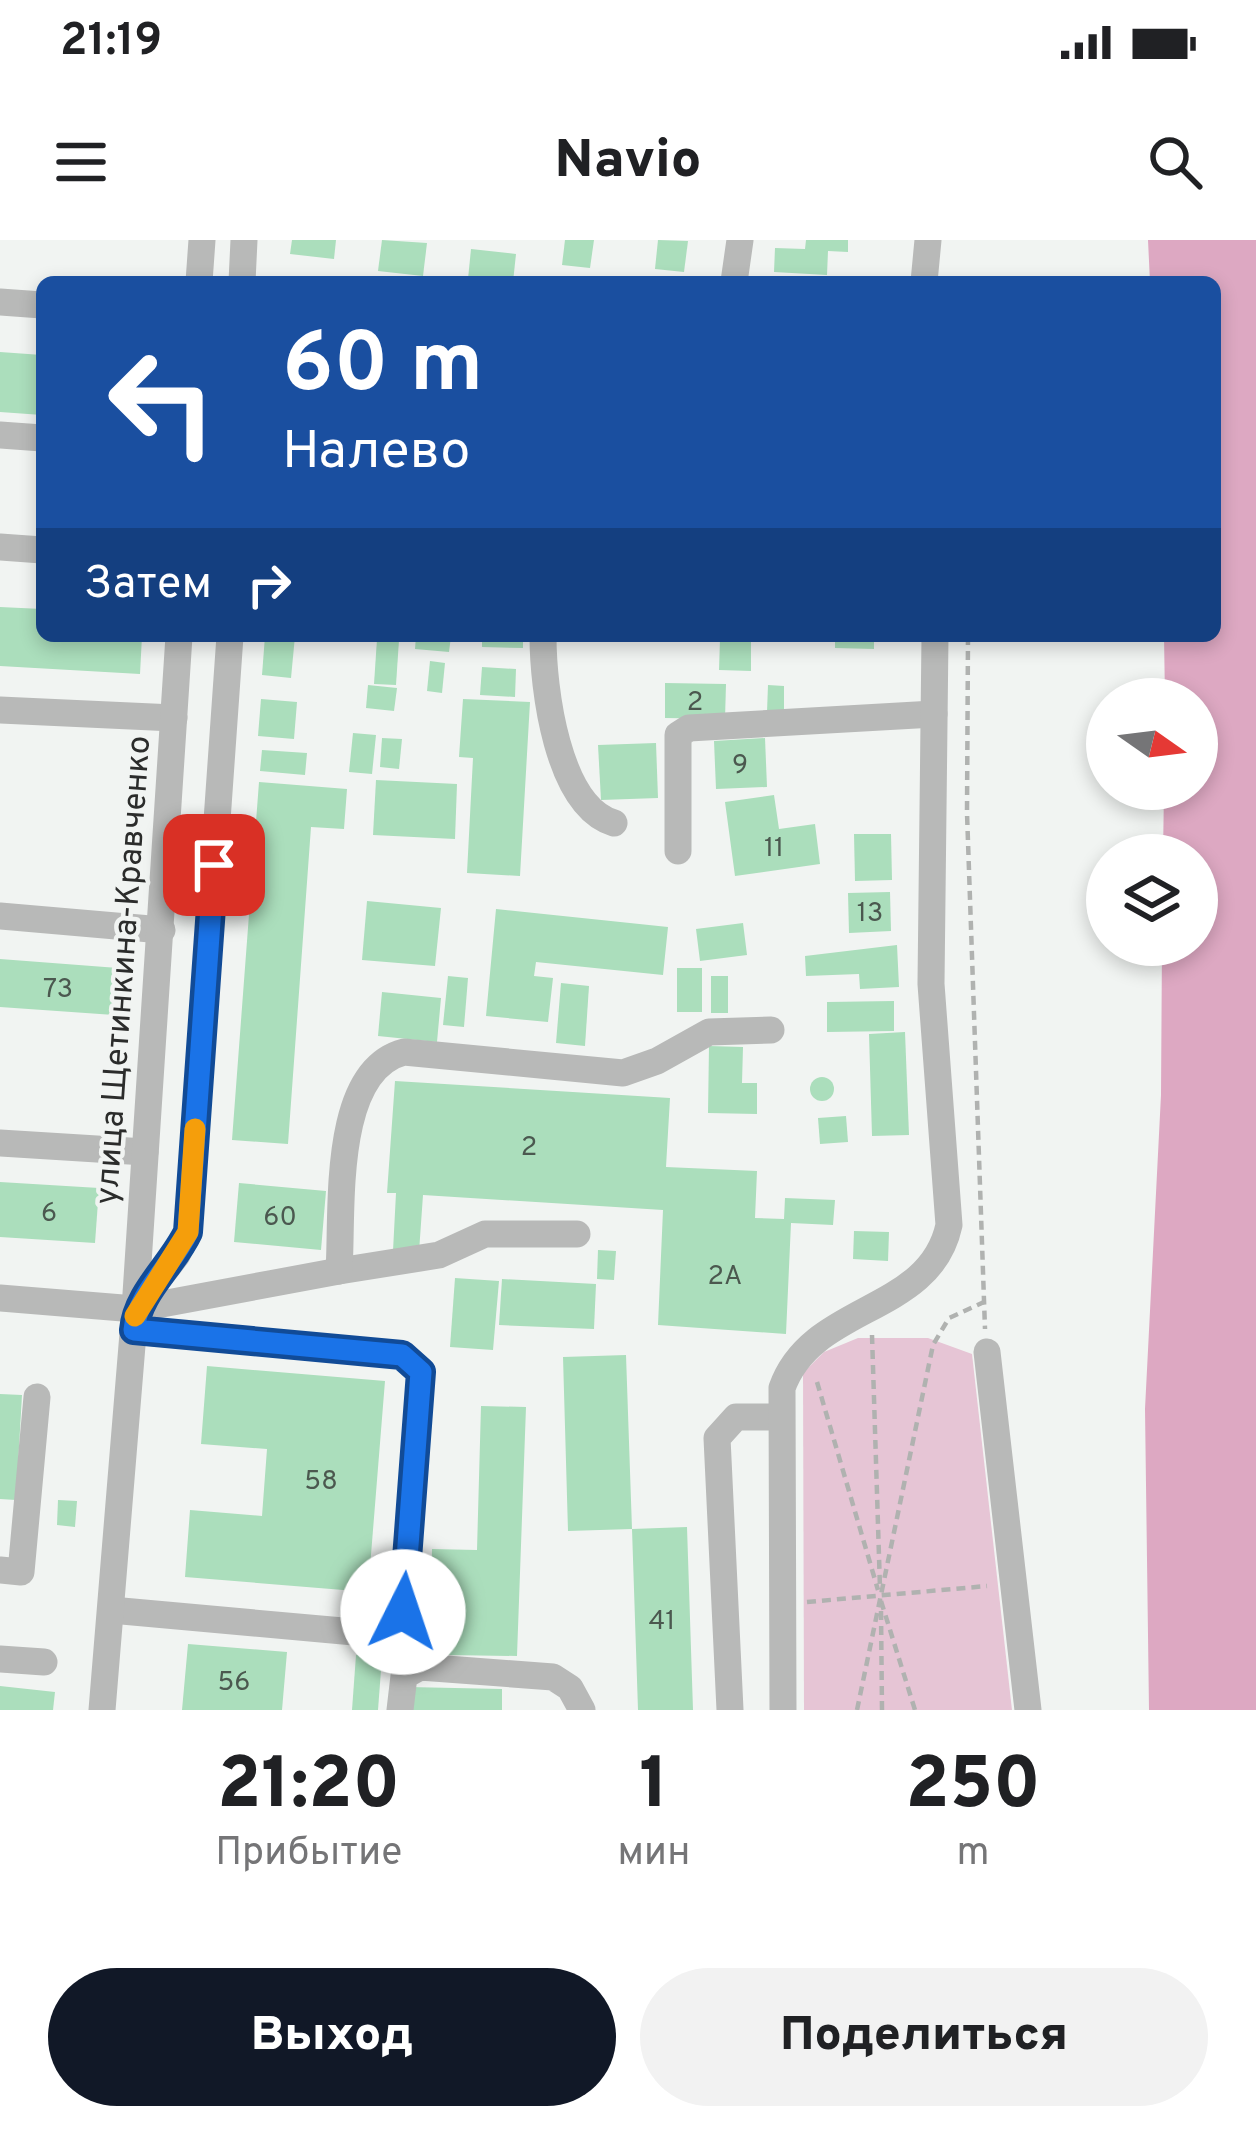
<!DOCTYPE html>
<html lang="ru">
<head>
<meta charset="utf-8">
<style>
  body { margin:0; font-family:Overpass,sans-serif; background:#f2f2f2; color:#202124; height:100vh; display:flex; flex-direction:column; font-size:45px; white-space:nowrap }
  * { box-sizing:border-box; margin:0 }
  p { font-size:39px; color:#757577 }
  .icon { flex:none; width:66px; height:66px; fill:none; stroke:currentColor; stroke-width:2; stroke-linecap:round; stroke-linejoin:round }
  .map { position:relative; height:1470px; overflow:hidden }
  .drawer { display:flex; flex-direction:column; background:#fff; flex:1 }
  .drawer>* { flex:none }
  .banner { position:absolute; left:36px; top:36px; width:1185px; height:366px; border-radius:18px; box-shadow:0 6px 18px #0003; background:#1a4fa0; color:#fff; overflow:hidden }
  .needle { width:78px; rotate:104deg }
  .buttons { position:absolute; left:1086px; top:438px; display:grid; gap:24px }
  .buttons a { display:grid; place-items:center; width:132px; height:132px; border-radius:50%; background:#fff; box-shadow:0 6px 18px #0003; font-size:60px }
  .pin { position:absolute; display:grid; place-items:center; width:102px; height:102px; color:#fff; margin:-51px; border-radius:24px; box-shadow:0 6px 18px #0006 }
  .me { position:absolute; width:132px; margin:-66px; rotate:4deg; stroke-linejoin:round; filter:drop-shadow(0 0 9px #0008) }
  .turn { display:flex; align-items:center; gap:42px; height:252px; padding:0 48px; font-size:54px }
  .turn .icon { width:156px; height:156px; stroke-width:2.5 }
  .turn b { display:block; font-size:84px; line-height:102px }
  .then { display:flex; align-items:center; height:114px; padding:0 48px; background:#0003; gap:24px; font-size:45px }
  .eta { display:flex; justify-content:space-evenly; align-items:center; height:204px; text-align:center }
  .eta b { font-size:72px; font-weight:800; line-height:84px }
  .action { display:flex; gap:24px; margin-top:auto; padding:24px 48px }
  .action a { flex:1; height:138px; border-radius:72px; background:#111827; color:#fff; font-size:48px; font-weight:800; line-height:138px; text-align:center }
  .action a+a { background:#f2f2f2; color:#202124 }
  .status { display:flex; justify-content:space-between; align-items:center; height:84px; padding:0 60px; background:#fff; direction:ltr }
  .status svg { height:33px; fill:currentColor }
  header { display:flex; justify-content:space-between; align-items:center; height:156px; padding:0 48px; background:#fff; font-size:54px; font-weight:800 }
  .map>svg:first-child { display:block }
  .green { fill:#e6c5d5 }
  .water { fill:#dda8c2 }
  .building { fill:#abdebc }
  .lines { fill:none; stroke-linecap:round; stroke-linejoin:round }
  .path { stroke:#b0b2b0; stroke-width:4.5; stroke-dasharray:9 6; stroke-linecap:butt }
  .minor { stroke:#b8b9b8; stroke-width:27 }
  .route-casing { stroke:#114b97; stroke-width:30 }
  .route { stroke:#1a73e8; stroke-width:21 }
  .slow { stroke:#f59e0b; stroke-width:21 }
  .labels { text-anchor:middle; stroke-width:9; stroke-linejoin:round; paint-order:stroke }
  .number-label { font-size:27px; fill:#4b584f }
  .street-label { font-size:33px; fill:#2b2c2b; stroke:#f1f4f2 }
</style>
</head>
<body>
<div class="status"><b>21:19</b><svg viewBox="0 0 49 12"><path d="M0 12V9h3v3zM5 12V6h3v6zM10 12V3h3v9zM15 12V0h3v12zM26 1h20v11H26zM47 4h2v5h-2z"/></svg></div>
<header><svg class="icon" aria-label="menu" viewBox="0 0 24 24"><path d="M4 6h16M4 12h16M4 18h16"/></svg>Navio<svg class="icon" aria-label="search" viewBox="0 0 24 24"><circle cx="10" cy="10" r="6"/><path d="M15 15l6 6"/></svg></header>
<div class="map">
<svg width="1256" height="1470" viewBox="0 0 1256 1470">
  <rect width="100%" height="100%" fill="#f1f4f2"/>
  <path class="green" d="M858 1098H928L972 1114 1012 1470H804L803 1133 824 1112Z"/>
  <path class="water" d="M1148 0H1256V1470H1149L1145 1169 1161 855 1162 705H1197V615H1163L1164 549H1197V459H1165L1164 396H1215V42H1150Z"/>
  <g class="building">
    <path d="M292 0H336L334 19 290 14Z"/>
    <path d="M382 0 427 3 423 36 378 31Z"/>
    <path d="M565 0H594L590 28 562 25Z"/>
    <path d="M658 0 688 1 684 32 655 29Z"/>
    <path d="M806 0H848V12L828 11 827 35 774 32 775 8 805 9Z"/>
    <path d="M471 9 516 14 513 42 468 39Z"/>
    <path d="M0 112 42 115V175L0 172Z"/>
    <path d="M0 367 42 369V396H142L140 434 0 426Z"/>
    <path d="M265 396H295L291 438 262 435Z"/>
    <path d="M416 396H451L449 412 415 409Z"/>
    <path d="M482 396H523V408L482 407Z"/>
    <path d="M835 396H874V409L835 408Z"/>
    <path d="M720 398 751 399V431L719 430Z"/>
    <path d="M377 399 399 400 396 445 374 444Z"/>
    <path d="M430 421 445 423 442 453 427 451Z"/>
    <path d="M482 427 516 429 515 457 480 455Z"/>
    <path d="M665 443 726 444 725 479 665 478Z"/>
    <path d="M368 445 397 448 394 471 366 468Z"/>
    <path d="M768 445 784 446V473L767 472Z"/>
    <path d="M261 459 297 462 294 499 258 496Z"/>
    <path d="M463 459 530 462 520 636 467 633 473 518 459 517Z"/>
    <path d="M353 493 376 495 372 534 349 532Z"/>
    <path d="M382 498 402 499 399 529 380 527Z"/>
    <path d="M765 498 767 547 716 549 714 501Z"/>
    <path d="M656 503 658 558 601 560 598 505Z"/>
    <path d="M262 510 307 513 305 535 260 531Z"/>
    <path d="M376 540 457 544 455 599 373 595Z"/>
    <path d="M259 542 347 549 344 589 311 587 288 904 232 900Z"/>
    <path d="M774 555 779 589 815 584 820 624 735 636 725 562Z"/>
    <path d="M854 594H891L892 640 855 641Z"/>
    <path d="M890 652 891 691 849 693 848 653Z"/>
    <path d="M367 661 441 668 435 726 362 720Z"/>
    <path d="M496 669 668 687 663 735 536 722 534 736 553 738 548 782 486 776Z"/>
    <path d="M743 683 747 715 700 721 696 689Z"/>
    <path d="M897 705 899 747 860 749 859 734 806 736 805 716Z"/>
    <path d="M0 719 118 728 114 775 0 767Z"/>
    <rect x="677" y="728" width="25" height="44"/>
    <path d="M448 736 468 738 464 787 443 785Z"/>
    <rect x="711" y="736" width="17" height="37"/>
    <path d="M561 743 589 746 585 806 556 803Z"/>
    <path d="M382 752 441 758 437 802 378 796Z"/>
    <path d="M894 761V791L827 792V762Z"/>
    <path d="M905 792 909 895 872 896 869 794Z"/>
    <path d="M709 806 743 807 742 843H757V874L708 873Z"/>
    <circle cx="822" cy="849" r="12"/>
    <path d="M395 841 670 858 666 927 757 931 755 978 784 979 785 958 835 960 833 985 791 983 786 1094 658 1085 663 970 423 955 419 1012 393 1011 396 953H387Z"/>
    <path d="M846 876 848 902 820 904 818 878Z"/>
    <path d="M0 942 99 948 95 1003 0 997Z"/>
    <path d="M239 943 326 951 321 1010 234 1002Z"/>
    <path d="M854 991 889 992 888 1021 853 1019Z"/>
    <path d="M598 1010 616 1011 614 1040 597 1039Z"/>
    <path d="M455 1038 499 1041 493 1110 450 1107Z"/>
    <path d="M502 1039 596 1044 594 1089 499 1085Z"/>
    <path d="M626 1115 632 1289 687 1287 693 1470H638L632 1289 568 1291 563 1117Z"/>
    <path d="M207 1126 385 1141 368 1352 185 1337 190 1270 262 1276 267 1209 201 1204Z"/>
    <path d="M0 1154 22 1155 16 1260 0 1259Z"/>
    <path d="M481 1166 526 1167 517 1416 384 1414V1390H430L432 1309 477 1310Z"/>
    <path d="M58 1260 77 1261 75 1287 57 1285Z"/>
    <path d="M188 1404 287 1412 282 1470H182Z"/>
    <path d="M356 1415 382 1417 378 1470H352Z"/>
    <path d="M0 1446 55 1452 53 1470H0Z"/>
    <path d="M408 1447 502 1449V1470H407Z"/>
  </g>
  <g class="lines">
    <g class="path">
      <path d="M968 396 967 573 985 1089"/>
      <path d="M872 1095 880 1348"/>
      <path d="M817 1142 878 1350"/>
      <path d="M881 1361 915 1470"/>
      <path d="M807 1362 987 1346"/>
      <path d="M881 1371 882 1470"/>
      <path d="M857 1470 933 1105 949 1078 984 1062"/>
    </g>
    <g class="minor">
      <path d="M199 42 202 0"/>
      <path d="M242 42 244 0"/>
      <path d="M734 42 740 0"/>
      <path d="M924 42 928 0"/>
      <path d="M0 62 42 65"/>
      <path d="M0 195 42 198"/>
      <path d="M0 307 42 310"/>
      <path d="M543 396C543 448 557 566 614 583"/>
      <path d="M0 470 174 478"/>
      <path d="M678 611V495L689 488 934 474"/>
      <path d="M0 676 162 690"/>
      <path d="M0 903 145 912"/>
      <path d="M339 1031 439 1015 485 994H577"/>
      <path d="M0 1058 135 1069 339 1031C343 970 331 831 404 812L623 833 657 821 709 792 771 790"/>
      <path d="M135 1069 177 1015 188 992 230 396"/>
      <path d="M987 1112 1028 1470"/>
      <path d="M0 1330 21 1332 37 1157"/>
      <path d="M111 1370 354 1392 403 1372 421 1132 402 1115 134 1091"/>
      <path d="M0 1419 44 1422"/>
      <path d="M102 1470 135 1069 179 396"/>
      <path d="M400 1470 404 1436 420 1427 553 1437 570 1448 582 1470"/>
      <path d="M730 1470 717 1198 736 1177H779"/>
      <path d="M783 1470 782 1148C812 1063 930 1075 949 985L931 744 935 396"/>
    </g>
  </g>
  <g class="lines">
    <g class="route-casing">
      <path id="route" d="M214 625 188 992C172 1026 137 1053 134 1090L402 1115 421 1132 403 1372"/>
    </g>
    <use href="#route" class="route"/>
    <path class="slow" d="M135 1076 188 992 195 889"/>
  </g>
  <g class="labels">
    <g class="number-label">
      <text x="695" y="470">2</text>
      <text x="740" y="533">9</text>
      <text x="774" y="616">11</text>
      <text x="870" y="681">13</text>
      <text x="58" y="757">73</text>
      <text x="529" y="915">2</text>
      <text x="49" y="981">6</text>
      <text x="280" y="985">60</text>
      <text x="725" y="1044">2А</text>
      <text x="321" y="1249">58</text>
      <text x="662" y="1389">41</text>
      <text x="234" y="1450">56</text>
    </g>
    <g class="street-label">
      <text transform="translate(121 730) rotate(-86)" y="12">улица Щетинкина-Кравченко</text>
    </g>
  </g>
</svg>
<div class="buttons">
<a><svg class="needle" viewBox="-14 -14 28 28"><path d="M0-13l5 13h-10z" fill="#e53935"/><path d="M0 13l5-13h-10z" fill="#757577"/></svg></a>
<a><svg class="icon" aria-label="layers" viewBox="0 0 24 24"><path d="M12 4l9 5-9 5-9-5zM3 14l9 5 9-5"/></svg></a>
</div>
<div class="pin" style="left:214px;top:625px;background:#d93025"><svg class="icon" aria-label="arrive" viewBox="0 0 24 24"><path d="M6 21V4h12l-3 4 3 4H6"/></svg></div>
<svg class="me" style="left:403px;top:1372px" viewBox="-20 -20 40 40"><circle r="19" fill="#fff"/><path d="M0-13L10 11 0 6-10 11z" fill="#1a73e8"/></svg>
<div class="banner">
<div class="turn"><svg class="icon" aria-label="left" viewBox="0 0 24 24"><path d="M17 20v-9H6M10 6l-5 5 5 5"/></svg><div><b>60 m</b>Налево</div></div>
<div class="then">Затем<svg class="icon" aria-label="right" viewBox="0 0 24 24"><path d="M7 20v-9h11M14 6l5 5-5 5"/></svg></div>
</div>
</div>
<section class="drawer">
<div class="eta">
<div><b>21:20</b><p>Прибытие</p></div>
<div><b>1</b><p>мин</p></div>
<div><b>250</b><p>m</p></div>
</div>
<div class="action"><a>Выход</a><a>Поделиться</a></div>
</section>
</body>
</html>
